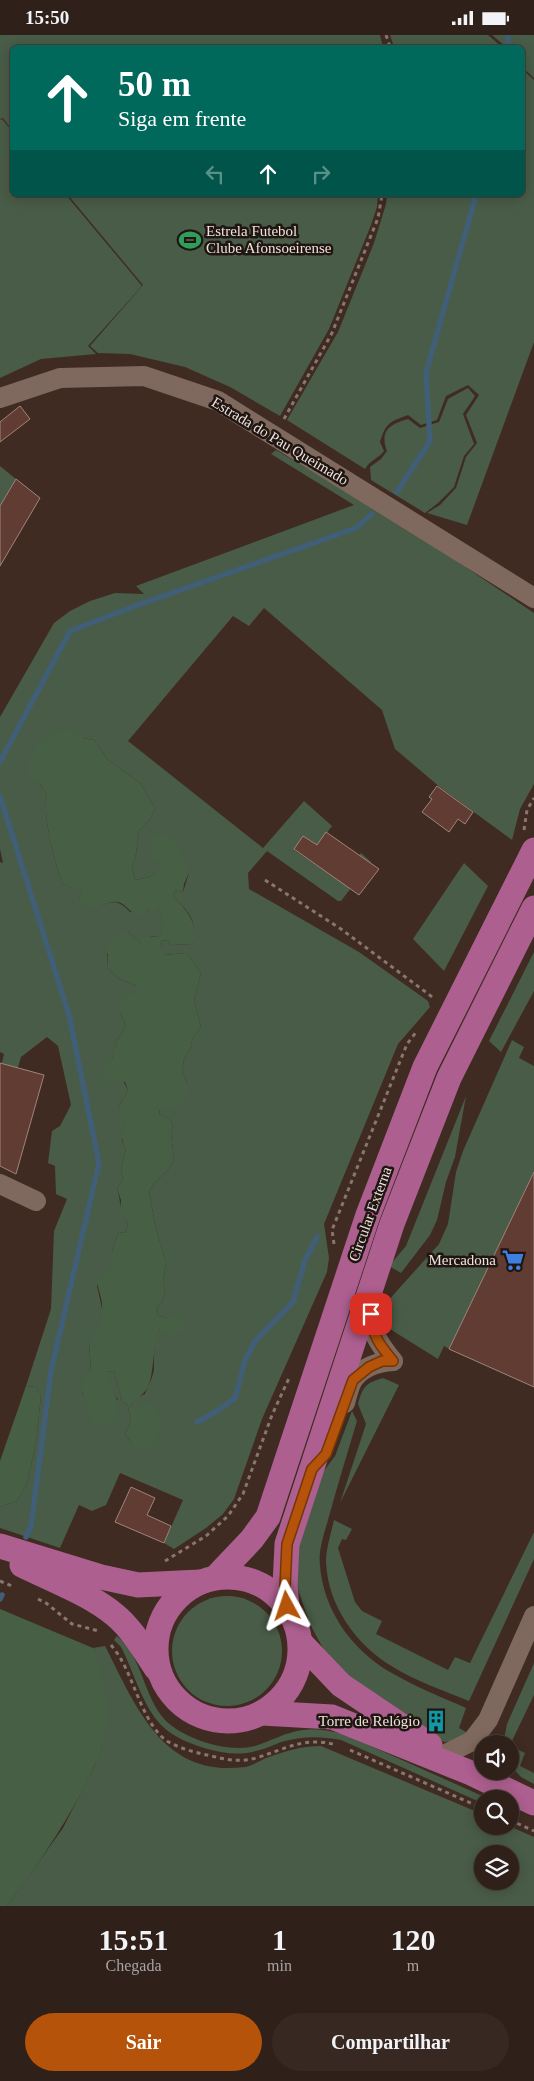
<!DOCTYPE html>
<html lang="pt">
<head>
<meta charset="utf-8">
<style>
  body { margin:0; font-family:Georgia,serif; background:#372822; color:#f1f3f6; height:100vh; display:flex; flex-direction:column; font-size:19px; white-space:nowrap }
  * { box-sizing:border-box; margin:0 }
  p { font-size:16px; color:#a7a3a2 }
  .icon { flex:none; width:28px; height:28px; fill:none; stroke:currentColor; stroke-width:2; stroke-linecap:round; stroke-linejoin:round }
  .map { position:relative; height:1871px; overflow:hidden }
  .side { display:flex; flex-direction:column; background:#2f2019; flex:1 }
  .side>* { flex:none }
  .banner { position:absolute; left:10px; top:10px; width:515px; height:152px; border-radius:8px; box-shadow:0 2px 12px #0003,0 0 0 1px #4a3e38; background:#00695c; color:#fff; overflow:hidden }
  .tools { position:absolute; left:474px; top:1700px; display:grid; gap:10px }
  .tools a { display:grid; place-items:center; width:45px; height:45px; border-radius:50%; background:#2f2019; box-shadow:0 2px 12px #0003,0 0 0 1px #4a3e38; font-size:25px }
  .pin { position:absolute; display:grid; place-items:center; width:42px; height:42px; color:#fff; margin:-21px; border-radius:10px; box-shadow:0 2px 8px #0006 }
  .me { position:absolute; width:55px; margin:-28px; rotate:355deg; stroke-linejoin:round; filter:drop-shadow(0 0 4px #0008) }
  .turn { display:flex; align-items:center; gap:18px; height:105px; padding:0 25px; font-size:22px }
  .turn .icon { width:65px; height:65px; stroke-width:2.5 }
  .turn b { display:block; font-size:35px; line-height:42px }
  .lanes { display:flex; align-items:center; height:48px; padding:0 25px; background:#0003; justify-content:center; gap:25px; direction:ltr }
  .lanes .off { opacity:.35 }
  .eta { display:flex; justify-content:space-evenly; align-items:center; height:85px; text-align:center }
  .eta b { font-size:30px; font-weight:700; line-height:35px }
  .cta { display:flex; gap:10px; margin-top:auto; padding:10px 25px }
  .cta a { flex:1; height:58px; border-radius:30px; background:#b45309; color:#fff; font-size:20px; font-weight:700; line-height:58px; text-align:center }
  .cta a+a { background:#372822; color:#f1f3f6 }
  .status { display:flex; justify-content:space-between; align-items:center; height:35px; padding:0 25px; background:#2f2019; direction:ltr }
  .status svg { height:14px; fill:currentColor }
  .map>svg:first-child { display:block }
  .green { fill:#495c47; fill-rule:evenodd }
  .forest { fill:#476045 }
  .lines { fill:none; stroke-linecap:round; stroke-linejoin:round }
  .stream { stroke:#415e77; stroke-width:5.5 }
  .building { fill:#603c33; stroke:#9f847d }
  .path { stroke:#88776f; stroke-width:3; stroke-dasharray:4 4; stroke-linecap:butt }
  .minor { stroke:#7f685d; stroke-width:20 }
  .major { stroke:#ad5f8f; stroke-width:25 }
  .route-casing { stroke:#753606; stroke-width:12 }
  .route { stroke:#b45309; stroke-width:9 }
  .labels { text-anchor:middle; stroke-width:5; stroke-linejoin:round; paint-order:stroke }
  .poi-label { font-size:15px; fill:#efe1db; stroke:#1f1612; text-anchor:end }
  .street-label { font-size:15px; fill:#efe1db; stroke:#1f1612 }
</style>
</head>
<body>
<div class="status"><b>15:50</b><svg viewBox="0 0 49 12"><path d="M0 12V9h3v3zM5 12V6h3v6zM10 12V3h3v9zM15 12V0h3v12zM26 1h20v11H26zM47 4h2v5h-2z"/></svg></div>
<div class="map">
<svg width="534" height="1871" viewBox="0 0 534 1871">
  <rect width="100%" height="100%" fill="#3f2b21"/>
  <g class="green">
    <path d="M0 0H380L383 12H12V95L3 83 0 84Z"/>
    <path d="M390 0H488L502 12H394Z"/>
    <path d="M492 0H534V43L523 33 522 12H506Z"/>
    <path d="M523 35 534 45V307L467 490 427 478 440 470 456 453 466 422 477 408 466 380 479 360 468 350 446 361 437 385 421 390 408 380C389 387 386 388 380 407L384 416C378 424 370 425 365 434L287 385 338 297 374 208 386 169 387 160H522Z"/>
    <path d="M2 84 12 96V160H66L142 251 88 311 96 319 41 324 0 343V85Z"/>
    <path d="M68 160H378L377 172 371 190 329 294 280 381 230 352 185 332 130 319 98 318 90 311 143 250Z"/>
    <path d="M468 353 475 361 463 379 474 409 464 421 454 452 438 468 425 478 371 445 370 432 381 424 387 416C379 395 391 389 408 384L420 393 439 387 448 364Z"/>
    <path d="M276 415 331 447 455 525 534 578V749L520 774 512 805 441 753 395 714 382 675 264 573 249 591 233 581 128 706 263 813 304 766 332 791 317 810 303 801 294 815 340 846 361 818 371 827 341 866H338L267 816 248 838 249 854 359 917 428 966 430 972 398 1009 324 1189 329 1223 327 1237 262 1384 234 1464 223 1479 206 1493 174 1514 164 1508 183 1465 120 1438 106 1470 92 1476 79 1470 60 1513 0 1493V1472L17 1466 27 1448 36 1408 41 1360 36 1352 26 1351 51 1274 54 1196 67 1164 56 1159 55 1131 48 1128 52 1096 60 1091 71 1070 58 1011 47 1002 21 1022 0 1093V1036L4 1019 0 1017V827L3 828 0 814V682L54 588 70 576 90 566 115 558 144 559 136 551 354 470 271 419ZM82 703 94 705 108 725 140 748 155 773 150 784 139 796 136 819 132 832 135 845 150 842 165 829 189 838 183 857 175 855 173 861C190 879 197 883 192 909L170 910 168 906 162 905 161 912 164 920 186 918 201 937 194 967 201 992 193 1002 190 1014 184 1024 182 1037 188 1050 159 1074 160 1080 169 1083 173 1089 171 1099 174 1124 168 1135 154 1148 149 1156 155 1190 166 1228 163 1247 165 1256 162 1267 156 1274 158 1281 167 1283 166 1297 158 1294C154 1300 154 1324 154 1333 154 1341 147 1352 145 1359L136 1363 131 1370 134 1376 132 1408 125 1399 131 1386 128 1371 122 1366 114 1336 107 1337V1346L118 1365 91 1380 82 1357 91 1335 89 1308 94 1303 103 1278 97 1251 112 1232C110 1219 114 1209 119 1197L126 1198 128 1188C118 1174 122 1169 117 1153L123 1144 121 1133 126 1114 122 1106 126 1088 119 1071 128 1055 112 1025 116 1007 126 991 120 977 137 958V951L118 943 108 933 107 919 128 897 140 908 152 901H160L165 893 158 873H149L145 878 130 877C116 861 108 868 92 875L79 862 84 858 62 848C55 827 42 781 47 760L40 749Z"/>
    <path d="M0 431 16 444 0 471Z"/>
    <path d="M464 828 488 851 444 936 413 904Z"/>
    <path d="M534 917V956L501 1017 489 1006Z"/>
    <path d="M512 1005 524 1012 519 1023 534 1031V1137L449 1314 444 1311 438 1324 385 1291C381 1283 383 1277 386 1268L439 1209 448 1189 456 1137 463 1116Z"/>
    <path d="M466 1061 455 1122 446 1147 437 1185 430 1200 401 1238 389 1231 406 1211Z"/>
    <path d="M383 1343 399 1350 340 1468 366 1389 358 1369C363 1351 366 1348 383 1343Z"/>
    <path d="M352 1376 357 1386C347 1419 337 1452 328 1485 324 1499 318 1516 320 1530 323 1575 352 1615 390 1637 414 1651 441 1662 466 1673L459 1693 468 1698 455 1706 444 1707 397 1679 345 1644 326 1619 310 1589 296 1549 294 1529 314 1449 335 1421Z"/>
    <path d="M334 1485 352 1494 346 1505 342 1504 338 1513 355 1567 362 1576 382 1586 376 1599 448 1635 455 1622 470 1628 534 1497V1524L469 1666C445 1656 415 1646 393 1632 356 1610 328 1571 326 1527 326 1513 331 1499 334 1485Z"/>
    <circle cx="227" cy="1616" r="55"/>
    <path d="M117 1601C143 1622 143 1662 166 1686 186 1705 229 1718 255 1711 271 1706 286 1697 303 1695 317 1693 330 1696 344 1699L489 1764H482V1768L341 1705C320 1701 302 1701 281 1707 273 1710 265 1714 256 1716 238 1721 222 1718 204 1713 189 1708 173 1702 161 1690 142 1670 134 1637 121 1612L114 1605Z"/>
    <path d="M105 1611C136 1671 162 1743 245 1732 252 1731 259 1726 266 1723 286 1716 300 1711 321 1711L482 1779V1791H509L534 1802V1871H7L63 1793 94 1732 102 1711 96 1617 93 1613ZM482 1819H510V1846H482Z"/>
    <path d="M534 1628V1660L510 1710 503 1709 507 1689Z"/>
    <path d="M510 1711 525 1718 520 1731 534 1738V1749L521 1742 510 1730Z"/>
  </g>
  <g class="forest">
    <path d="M68 694 82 703 94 705 108 725 140 748 155 773 150 784 139 796 136 819 132 832 135 845 150 842 164 829 154 823 149 805 155 799 163 798 173 806 189 838 184 849 183 857 175 855 173 861C187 876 199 887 192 909L170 910 168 906 162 905 161 912 165 920 186 918 201 937 194 967 201 992 193 1002 190 1014 184 1024 182 1037 188 1050V1057L180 1068 170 1074 159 1075 160 1080 169 1083 173 1089 171 1099 174 1124 168 1135 154 1148 149 1156 155 1190 166 1228 163 1247 165 1256 162 1267 156 1274 158 1281 167 1283 174 1278 181 1283 184 1292 181 1298 169 1301 159 1294C154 1301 154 1337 149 1349 146 1359 138 1361 131 1370L135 1376 141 1369 155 1371 161 1391 151 1411 141 1414 132 1408 125 1399 131 1386 128 1371 122 1366 114 1336 107 1337C107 1350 119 1360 118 1373 118 1378 114 1383 112 1388L105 1392 96 1390C88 1376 83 1363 80 1347L91 1335 89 1308C94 1302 102 1284 102 1276 104 1254 87 1250 111 1232 110 1219 114 1209 119 1197L126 1198 128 1188 120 1177 121 1165 117 1153 123 1144 121 1133 126 1114C120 1104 122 1099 126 1088L120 1082 119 1071 128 1055 125 1047 106 1045 103 1038 105 1029 112 1024 116 1007 126 991 120 977 119 969 126 960 137 958V951L118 943 108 933C107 915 107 901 128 897L140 908 143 902 160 901 164 892 158 873H149L145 878 137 881C132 878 129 874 124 870 114 862 102 871 92 876L84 869 79 862 83 858 62 848C55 827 42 781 47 760L40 749 27 738C32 710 40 700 68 694Z"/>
    <path d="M26 1351 36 1352 41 1360 36 1408 27 1448 17 1466 0 1472V1426Z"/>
    <path d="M0 1574 93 1613 96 1617C101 1640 110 1665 107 1689 104 1713 93 1735 82 1756 60 1798 35 1833 7 1871H0Z"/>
  </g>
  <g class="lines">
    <g class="stream">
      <path d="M508 12V0"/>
      <path d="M397 457 430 406 426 338 476 160"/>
      <path d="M0 727 70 596 135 571 356 493 372 479"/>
      <path d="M0 761 69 980 99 1128 51 1336 31 1491 26 1502"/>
      <path d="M197 1387 217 1376 235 1363 245 1326 255 1306 293 1267 305 1225 317 1202"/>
      <path d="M0 1564 2 1560"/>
    </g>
  </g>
  <g class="building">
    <path d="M20 371 30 384 0 407V387Z"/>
    <path d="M16 444 40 463 0 531V471Z"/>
    <path d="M437 751 473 777 465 789 458 784 449 797 422 777 432 764 429 762Z"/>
    <path d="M326 797 379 834 359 860 294 814 303 801 317 810Z"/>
    <path d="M0 1028 44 1040 16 1139 0 1131Z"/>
    <path d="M534 1137V1352L449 1314Z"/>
    <path d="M131 1452 155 1463 147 1480 171 1491 164 1508 115 1487Z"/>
  </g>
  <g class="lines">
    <g class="path">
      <path d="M386 0 390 12"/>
      <path d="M284 384 332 298 378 183 382 160"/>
      <path d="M524 795 527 775 534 763"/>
      <path d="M265 845 341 894 435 964"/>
      <path d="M334 1209 332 1195 407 1009 417 996"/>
      <path d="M165 1526 206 1501 228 1481 243 1459 272 1380 290 1341"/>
      <path d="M0 1546 12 1551"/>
      <path d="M38 1564 46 1568 72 1589 99 1596"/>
      <path d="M111 1610C115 1615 119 1620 122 1626 135 1649 145 1691 167 1706 179 1713 193 1717 207 1720 224 1724 239 1728 256 1723 286 1714 304 1701 337 1710"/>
      <path d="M350 1715 482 1773"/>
      <path d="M510 1785 534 1796"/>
    </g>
    <g class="minor">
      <path d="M0 363 60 343 144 341 218 366 534 563"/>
      <path d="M0 1149 36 1166"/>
      <path d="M371 1264C370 1295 374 1303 393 1326"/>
      <path d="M345 1368C347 1361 349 1351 353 1345 362 1332 379 1327 393 1326"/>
      <path d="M444 1720 472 1706 488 1685 534 1581"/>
    </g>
    <g class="major">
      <path d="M0 1511 101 1542 138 1550 200 1547"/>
      <path d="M22 1530C52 1545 90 1559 115 1580 132 1594 144 1615 156 1633"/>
      <circle cx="228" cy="1614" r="72"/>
      <path d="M215 1543 252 1504 268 1482 368 1180 425 1032 534 815"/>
      <path d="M287 1571 285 1551 287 1509 392 1189 449 1043 534 873"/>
      <path d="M301 1608 341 1650 430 1710"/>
      <path d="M262 1678 332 1682 471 1738 534 1768"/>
    </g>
  </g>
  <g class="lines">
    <g class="route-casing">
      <path id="route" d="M287 1571 285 1552 287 1509 312 1434 326 1419 353 1345 369 1332 382 1326H393C379 1309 373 1302 371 1279"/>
    </g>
    <use href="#route" class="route"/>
  </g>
  <defs>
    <g id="stadium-bare" transform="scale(1.725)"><path d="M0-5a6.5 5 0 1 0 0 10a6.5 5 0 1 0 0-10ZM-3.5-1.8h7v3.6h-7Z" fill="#2e9e5b" stroke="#1f1612" stroke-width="2.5" paint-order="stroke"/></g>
    <g id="supermarket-bare" transform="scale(1.725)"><path d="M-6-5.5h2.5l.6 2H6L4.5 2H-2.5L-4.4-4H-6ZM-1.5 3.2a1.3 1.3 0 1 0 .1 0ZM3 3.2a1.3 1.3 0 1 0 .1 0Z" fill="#3f7fe0" stroke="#1f1612" stroke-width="2.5" paint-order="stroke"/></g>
    <g id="building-bare" transform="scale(1.725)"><path d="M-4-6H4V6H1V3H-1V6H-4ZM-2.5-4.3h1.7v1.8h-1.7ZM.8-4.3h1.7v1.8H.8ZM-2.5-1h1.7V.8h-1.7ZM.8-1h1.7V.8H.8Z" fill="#0f9aa8" stroke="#1f1612" stroke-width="2.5" paint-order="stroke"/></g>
  </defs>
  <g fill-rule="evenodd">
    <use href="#stadium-bare" x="190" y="205"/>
    <use href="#supermarket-bare" x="513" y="1225"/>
    <use href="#building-bare" x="436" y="1686"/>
  </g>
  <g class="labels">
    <g class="poi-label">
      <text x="206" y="201" text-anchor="start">Estrela Futebol<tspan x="206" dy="17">Clube Afonsoeirense</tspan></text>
      <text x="496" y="1230">Mercadona</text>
      <text x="420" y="1691">Torre de Relógio</text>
    </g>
    <g class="street-label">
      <text transform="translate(280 406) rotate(31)" y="5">Estrada do Pau Queimado</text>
      <text transform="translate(370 1179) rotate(-70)" y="5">Circular Externa</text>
    </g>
  </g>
</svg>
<div class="tools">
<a><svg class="icon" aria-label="sound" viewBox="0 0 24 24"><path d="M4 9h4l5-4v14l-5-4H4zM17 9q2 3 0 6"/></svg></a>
<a><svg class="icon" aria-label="search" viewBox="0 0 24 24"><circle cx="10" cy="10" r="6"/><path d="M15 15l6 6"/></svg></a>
<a><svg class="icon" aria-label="layers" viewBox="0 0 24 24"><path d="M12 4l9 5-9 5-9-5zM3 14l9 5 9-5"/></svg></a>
</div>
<div class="pin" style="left:371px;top:1279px;background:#d93025"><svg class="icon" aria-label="arrive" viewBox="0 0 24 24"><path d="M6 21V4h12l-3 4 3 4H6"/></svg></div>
<svg class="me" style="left:287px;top:1571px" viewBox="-20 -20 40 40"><path d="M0-17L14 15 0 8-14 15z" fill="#b45309" stroke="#fff" stroke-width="4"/></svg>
<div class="banner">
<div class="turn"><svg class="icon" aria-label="ahead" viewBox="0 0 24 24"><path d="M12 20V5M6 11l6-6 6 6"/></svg><div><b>50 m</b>Siga em frente</div></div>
<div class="lanes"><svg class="icon off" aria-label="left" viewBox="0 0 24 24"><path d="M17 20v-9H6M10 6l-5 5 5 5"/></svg><svg class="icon" aria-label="ahead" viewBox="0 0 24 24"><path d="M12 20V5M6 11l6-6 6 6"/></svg><svg class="icon off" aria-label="right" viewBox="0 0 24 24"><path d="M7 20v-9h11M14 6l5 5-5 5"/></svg></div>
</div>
</div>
<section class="side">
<div class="eta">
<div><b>15:51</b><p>Chegada</p></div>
<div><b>1</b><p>min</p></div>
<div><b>120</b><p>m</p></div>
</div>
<div class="cta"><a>Sair</a><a>Compartilhar</a></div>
</section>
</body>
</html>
